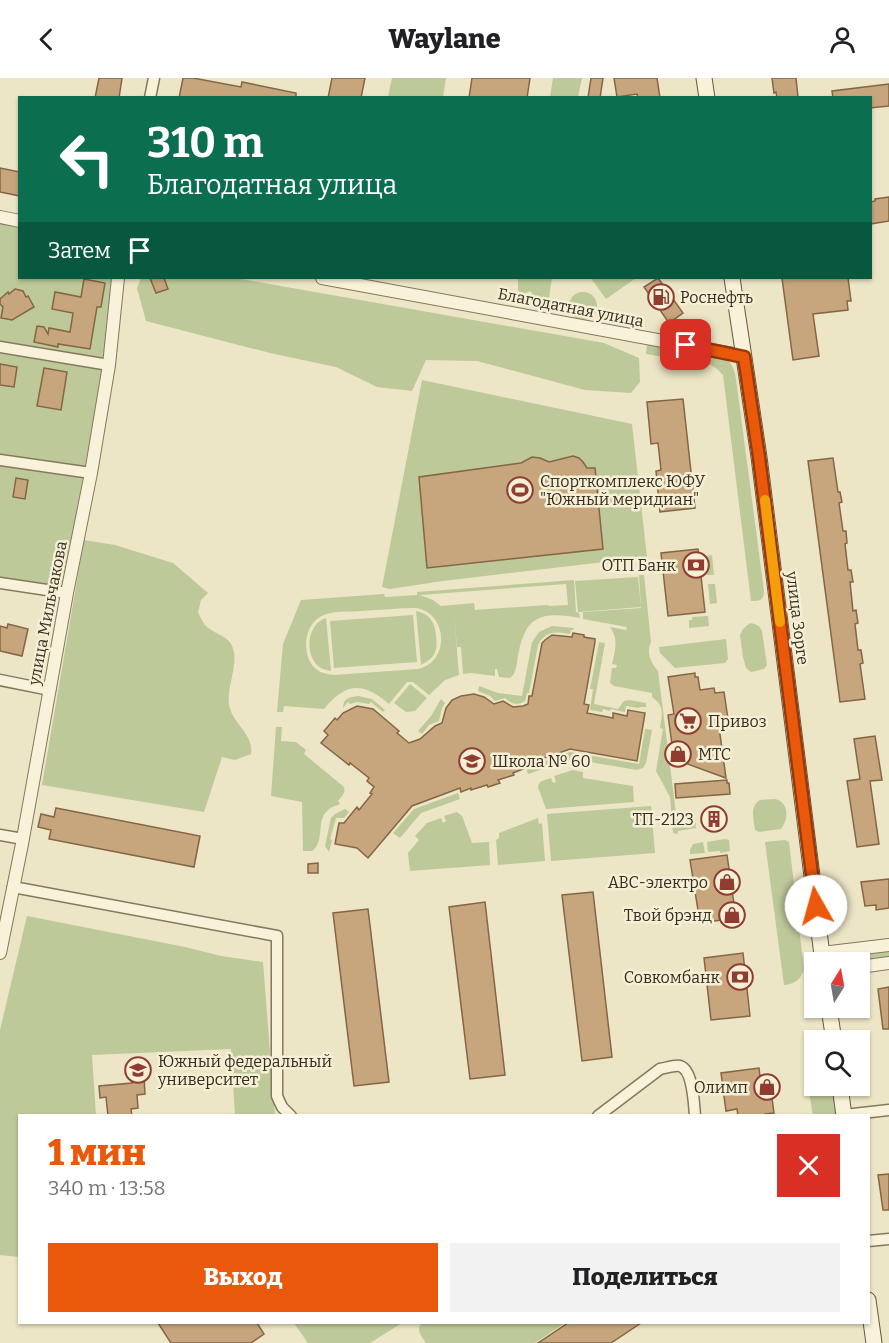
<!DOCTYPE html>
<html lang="ru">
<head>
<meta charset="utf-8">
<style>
  body { margin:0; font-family:Bitter,serif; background:#f2f2f2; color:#202124; height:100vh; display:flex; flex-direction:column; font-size:22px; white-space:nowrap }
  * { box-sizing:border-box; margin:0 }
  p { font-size:20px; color:#757577 }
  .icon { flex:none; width:33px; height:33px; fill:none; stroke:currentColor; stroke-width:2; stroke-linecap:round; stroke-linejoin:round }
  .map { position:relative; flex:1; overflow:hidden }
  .panel { position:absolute; left:18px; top:1036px; width:852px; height:210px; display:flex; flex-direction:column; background:#fff; border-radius:0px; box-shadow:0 2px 4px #0004 }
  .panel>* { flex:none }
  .top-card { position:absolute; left:18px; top:18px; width:854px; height:183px; border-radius:0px; box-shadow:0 2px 4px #0004; background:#0b6e4f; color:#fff; overflow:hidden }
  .needle { width:39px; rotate:11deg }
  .fabs { position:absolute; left:804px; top:874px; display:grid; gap:12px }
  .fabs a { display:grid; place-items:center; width:66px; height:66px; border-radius:0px; background:#fff; box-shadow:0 2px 4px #0004; font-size:30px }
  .pin { position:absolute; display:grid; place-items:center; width:51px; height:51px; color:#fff; margin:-26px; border-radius:12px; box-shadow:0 3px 9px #0006 }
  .me { position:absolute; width:66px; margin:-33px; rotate:353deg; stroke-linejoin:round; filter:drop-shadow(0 0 4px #0008) }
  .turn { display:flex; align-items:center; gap:21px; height:126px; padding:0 30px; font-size:27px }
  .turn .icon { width:78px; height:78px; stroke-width:2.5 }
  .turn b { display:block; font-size:42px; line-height:51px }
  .then { display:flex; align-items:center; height:57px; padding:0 30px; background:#0003; gap:12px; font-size:22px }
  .round { display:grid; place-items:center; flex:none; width:63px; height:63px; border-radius:0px; background:#f2f2f2 }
  .head { display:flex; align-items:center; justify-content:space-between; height:102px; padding:0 30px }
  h1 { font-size:36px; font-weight:800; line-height:45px; color:#ea580c }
  .primary-button { display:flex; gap:12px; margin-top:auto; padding:12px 30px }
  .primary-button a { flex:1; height:69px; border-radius:0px; background:#ea580c; color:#fff; font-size:24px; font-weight:800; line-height:69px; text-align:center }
  .primary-button a+a { background:#f2f2f2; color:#202124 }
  header { display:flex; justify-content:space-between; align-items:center; height:78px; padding:0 30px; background:#fff; font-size:27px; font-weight:800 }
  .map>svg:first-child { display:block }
  .green { fill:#bec99a; fill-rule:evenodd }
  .building { fill:#c7a67e; stroke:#846644; stroke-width:1.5 }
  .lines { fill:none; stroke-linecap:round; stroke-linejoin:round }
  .minor-casing { stroke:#86785d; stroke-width:13 }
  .tertiary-casing { stroke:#86785d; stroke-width:14 }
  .secondary-casing { stroke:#685940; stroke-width:17 }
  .minor { stroke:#f7f2d9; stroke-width:10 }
  .tertiary { stroke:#f7f2d9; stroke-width:12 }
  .secondary { stroke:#f7f2d9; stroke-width:15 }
  .route-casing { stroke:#983908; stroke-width:15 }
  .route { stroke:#ea580c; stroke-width:10 }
  .slow { stroke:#f59e0b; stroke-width:10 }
  .labels { text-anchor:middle; stroke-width:5; stroke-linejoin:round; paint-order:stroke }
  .poi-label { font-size:16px; fill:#372e20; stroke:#f4efd5; text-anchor:start }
  .street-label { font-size:16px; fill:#372e20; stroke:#f4efd5 }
</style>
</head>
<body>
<header><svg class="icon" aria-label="back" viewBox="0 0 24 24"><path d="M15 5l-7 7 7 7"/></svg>Waylane<svg class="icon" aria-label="person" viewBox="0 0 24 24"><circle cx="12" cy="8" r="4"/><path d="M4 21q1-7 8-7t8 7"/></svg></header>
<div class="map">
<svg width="889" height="1265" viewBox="0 0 889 1265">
  <rect width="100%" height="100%" fill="#ece5c6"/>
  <g class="green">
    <path d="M392 0H446L443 19H388Z"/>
    <path d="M553 0H582L578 19H550Z"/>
    <path d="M0 145 19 148 20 200H112L103 290 63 510 0 500Z"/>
    <path d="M141 200H235L604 265 639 280 640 304 631 315 585 312 477 283 426 282 412 313 377 309 336 289 270 275 146 243 137 210Z"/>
    <path d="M518 200H552L548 226 545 231 541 233 536 231 533 228 532 215 530 213 525 216 520 215 518 212Z"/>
    <path d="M591 200H636L606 221Z"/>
    <circle cx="583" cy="228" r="14"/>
    <path d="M647 266 720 278C731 282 734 289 736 301L764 513C764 523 759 523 751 523L723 297 716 290 711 287 646 276Z"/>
    <path d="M422 302 632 346 647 479 443 503 390 511 382 509Z"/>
    <path d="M84 462 115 467 173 485 208 515 201 522 198 534C200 538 202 543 205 547 212 555 226 557 231 566 241 582 226 609 229 626 231 645 254 655 251 676L235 682 222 679 204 734 42 707Z"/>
    <path d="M712 477 714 497H707L705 478Z"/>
    <path d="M639 497H644L651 564C646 575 651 585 658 593L676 735 694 734 696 750 678 753V756L673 755 670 719 656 693 663 651 660 650C662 636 665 628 652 619V615L614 608 610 605 612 590H616L617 587 612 586C615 573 619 561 610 549L626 552 627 549 583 541V534L641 530Z"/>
    <path d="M638 499 641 529 578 534 575 503Z"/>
    <path d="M574 502 576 534 579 535 580 540C542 533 525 537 518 578 516 587 517 595 510 600L499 599 497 591H495V598L471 595 463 596 461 569H457L454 536 459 597 445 602 429 617 413 604H407L389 626C363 604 346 604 324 631L284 628 283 634H277L283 566 301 522 384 516 385 519 417 517V514ZM566 506 568 527 549 528 548 527 475 532 474 525 441 528 433 522 420 517ZM417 530C448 536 450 584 418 591L334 597C326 596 319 595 313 588 302 575 304 548 320 539 331 532 348 534 361 533 380 532 398 530 417 530Z"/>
    <path d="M708 506H715L717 525 710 526Z"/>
    <path d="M416 533C430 536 435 544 436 558 437 565 437 572 433 578 430 582 425 584 421 587Z"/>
    <path d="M413 537 417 584 334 590 330 543Z"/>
    <path d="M708 538 709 548 689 550V542H692V539Z"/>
    <path d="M326 540 331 593C326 592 321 591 317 587 304 573 308 546 326 540Z"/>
    <path d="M750 545C756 546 759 547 762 553L767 587 764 591 751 594 746 590 743 579 740 557 743 551Z"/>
    <path d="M552 548 574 550 573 552H571L570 556C555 553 545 553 538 567L529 615H527L525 623C517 628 511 626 505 620L495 623 490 618 478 613 479 608 498 615 522 618 532 564 539 554Z"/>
    <path d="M726 561 728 581 725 585 675 590 660 575 659 569Z"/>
    <path d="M599 564 605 565 594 626 618 631 624 623 629 622 646 625V629H640L639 630 626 628 625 634 611 631 610 633 603 631 602 634 590 632 593 611H590Z"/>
    <path d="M410 606 427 620 415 633 406 634 394 625Z"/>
    <path d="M358 618 372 621 385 632 383 634 371 624 369 626 357 624 350 626 348 624 343 630C343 620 350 619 358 618Z"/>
    <path d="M441 621 445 625 442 630 439 643 429 647 422 656 418 653 431 638Z"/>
    <path d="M276 649H282L281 663 296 664 306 672 304 676 344 709C346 715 341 719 338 723L340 726C336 728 330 729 327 733 316 743 325 764 312 773H303L302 724 271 718Z"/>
    <path d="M645 651 652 652 646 685 643 690 637 692 572 681 528 696 526 690 570 674 639 686Z"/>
    <path d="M573 692 583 694V700L633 708 634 724 546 731 538 709C539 702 545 702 551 700L553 705 556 704 554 698Z"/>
    <path d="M458 715 460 721 421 735 400 760 393 755 414 731Z"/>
    <path d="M775 721C789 724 789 741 781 751L759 754 755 752C754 741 749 729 760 722Z"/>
    <path d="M651 728 655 775 551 783 547 736Z"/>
    <path d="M345 731 349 734 344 740H336L330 761 332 762 329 774 325 768 331 740 335 736Z"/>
    <path d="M457 734 462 738 472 765 489 764 490 787 410 793 408 775 419 762 415 758 427 745 441 740 443 745 446 743 444 738Z"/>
    <path d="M538 740 539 746 542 745 545 783 498 787 496 762 499 760V755Z"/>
    <path d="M725 761 729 762 730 773 720 775V773L708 774 707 764Z"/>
    <path d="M785 762 789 764 804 892C800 902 794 906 784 907L765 764Z"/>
    <path d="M703 764 705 775 690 776V772L693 766Z"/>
    <path d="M27 838 185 869 221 878 263 884 275 1038H235L231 971 92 977 96 1038H20L19 1179 0 1177V952Z"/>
    <path d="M889 873V880L857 884 854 882V879L856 877Z"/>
    <path d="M814 987V1008H832L836 1038H813L805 988Z"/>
    <path d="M294 1245H402L370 1265H308Z"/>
    <path d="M422 1245H565L535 1265H426C422 1259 415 1251 422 1245Z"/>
  </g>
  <g class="building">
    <path d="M99 0H122L119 20H95Z"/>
    <path d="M183 0H193L241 9 242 4 296 15V20H179Z"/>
    <path d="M332 0H365L361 20H328Z"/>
    <path d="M472 0H530L527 20H469Z"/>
    <path d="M591 0H603L600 20H588Z"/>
    <path d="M614 0H657L660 20H638L637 16 617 19Z"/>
    <path d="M772 0H796L798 19 777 20 776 14 774 15Z"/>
    <path d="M889 6V28L870 30V20H833L832 13Z"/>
    <path d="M0 90 20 94V118L0 114Z"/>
    <path d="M889 119V143L870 146V124L875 123V121Z"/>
    <path d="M150 200H164L168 211 156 215Z"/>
    <path d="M658 200 683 235 669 245 644 209Z"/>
    <path d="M782 200H848L851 223H847L848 232 813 236 819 278 793 282Z"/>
    <path d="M84 201 105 205 101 229H97L90 271 58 266V269L34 264 37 248 44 249 48 256 49 250 70 254 73 235 52 231 55 214 81 219Z"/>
    <path d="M15 211 23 213 26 219 28 218 34 229 12 242 1 240 3 229 0 226V221L8 214 9 216Z"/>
    <path d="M0 286 17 289 14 309 0 307Z"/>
    <path d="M44 290 67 294 61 332 37 328Z"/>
    <path d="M683 321 695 430 660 434 656 393 661 392 658 365 651 366 647 324Z"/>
    <path d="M573 378 579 380 583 384 587 390H595L603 471 427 490 419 399 521 385 532 379 540 380 549 384Z"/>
    <path d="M833 380 838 414H840L842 424 839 425 843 453H846L847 465 845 466 848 492H851L853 504H850L853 533 856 532 858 545 855 546 858 572H861L863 585 860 586 865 621 840 624 808 383Z"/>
    <path d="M16 400 28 402 25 421 13 419Z"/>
    <path d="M698 471 705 534 668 538 661 475Z"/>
    <path d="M8 546 28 551 22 578 0 573V548L7 550Z"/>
    <path d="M573 555 584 557V559L595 561V564L584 626 589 627 587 635 613 640V635L627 638 628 632 645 635 637 683 570 671 522 688 523 691 513 695 514 697 498 702 500 705 488 709 487 707 471 712V710L461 714 460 710 412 728 368 780 357 770 335 766 339 745H344L357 729 359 732 372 716 370 715 374 709 367 703 369 700 350 685 349 687 321 665 328 657 324 653 335 640 337 642 343 635 357 628 373 631 399 653 397 655 409 665 420 661 435 648 442 645 446 630 452 622 461 618 474 616 484 619 494 626 503 623 513 629 523 628 528 626 529 618H532L542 565 545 562 552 557 572 559Z"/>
    <path d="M695 595V599H698L700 612 714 610 715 615 724 614 729 648 719 649 726 700 674 681 668 637 674 636 668 599Z"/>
    <path d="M875 658 882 702 870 703 879 766 857 769 847 703 860 701 854 661Z"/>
    <path d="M727 702V705H729L730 716 676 720 675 706Z"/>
    <path d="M56 730 200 758 194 789 49 761 51 752 38 749 41 736 54 739Z"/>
    <path d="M722 735 723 746 705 748 704 737Z"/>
    <path d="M727 777 736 840 700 845 690 782Z"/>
    <path d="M318 785V795H308V786Z"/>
    <path d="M889 801V830L876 832V827L865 828 861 804Z"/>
    <path d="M593 814 612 979 582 983 562 817Z"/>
    <path d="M485 824 505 997 470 1001 449 829Z"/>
    <path d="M368 831 389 1004 354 1008 333 835Z"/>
    <path d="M743 875 750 938 711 942 704 880Z"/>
    <path d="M889 909V951H883L878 911Z"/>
    <path d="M759 990 761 1007 770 1006 774 1035 765 1036V1038H738L737 1031 726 1033 721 995Z"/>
    <path d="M144 999 145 1016 137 1017 138 1030 131 1031 132 1038H108L106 1019 100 1020 99 1008 132 1005 131 1000Z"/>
    <path d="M889 1096V1132H883L878 1097Z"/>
    <path d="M158 1245H257L264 1256 251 1265H171Z"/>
    <path d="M568 1245H641L611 1265H538Z"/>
  </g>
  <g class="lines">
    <g class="minor-casing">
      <g id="minor">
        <path d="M150 20 154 0"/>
        <path d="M0 269 109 287"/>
        <path d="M0 382 91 395"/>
        <path d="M0 505 67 515"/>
        <path d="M0 602 50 612"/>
        <path d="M0 757 23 761"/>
        <path d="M13 809 277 858V1018L282 1029 291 1038"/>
        <path d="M844 1037 889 1032"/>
        <path d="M598 1038 660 991C666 990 674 987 680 988 693 992 694 1026 695 1038"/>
        <path d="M868 1163 889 1161"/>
      </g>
    </g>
    <g class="tertiary-casing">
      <g id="tertiary">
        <path d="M0 139 20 143"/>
        <path d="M322 200 744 278"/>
        <path d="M0 875 22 766 67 515 91 395 109 287 118 200"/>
        <path d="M822 875 889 867"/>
        <path d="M860 889 889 885"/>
      </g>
    </g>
    <g class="secondary-casing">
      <g id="secondary">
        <path d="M704 0 707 20"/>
        <path d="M732 200 759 379 823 885"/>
        <path d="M829 930 834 963"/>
        <path d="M840 1008 844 1038"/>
        <path d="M868 1222 874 1265"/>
      </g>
    </g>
    <use href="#minor" class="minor"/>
    <use href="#tertiary" class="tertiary"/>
    <use href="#secondary" class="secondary"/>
  </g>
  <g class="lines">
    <g class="route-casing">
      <path id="route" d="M686 267 744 279 759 379 816 828"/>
    </g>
    <use href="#route" class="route"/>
    <path class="slow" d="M765 422 780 544"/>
  </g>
  <defs>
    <g id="fuel-ring" transform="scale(1.35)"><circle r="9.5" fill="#f4efd5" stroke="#913c30" stroke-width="1.5"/><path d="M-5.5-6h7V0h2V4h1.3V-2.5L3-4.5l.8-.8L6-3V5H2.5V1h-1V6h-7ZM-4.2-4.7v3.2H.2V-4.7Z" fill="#913c30"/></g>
    <g id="stadium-ring" transform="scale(1.35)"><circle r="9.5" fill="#f4efd5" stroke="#913c30" stroke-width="1.5"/><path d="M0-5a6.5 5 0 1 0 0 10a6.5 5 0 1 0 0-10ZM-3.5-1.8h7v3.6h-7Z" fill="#913c30"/></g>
    <g id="bank-ring" transform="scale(1.35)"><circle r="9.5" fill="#f4efd5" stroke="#913c30" stroke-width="1.5"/><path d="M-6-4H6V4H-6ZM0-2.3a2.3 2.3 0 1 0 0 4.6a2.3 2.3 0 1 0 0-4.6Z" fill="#913c30"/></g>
    <g id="supermarket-ring" transform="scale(1.35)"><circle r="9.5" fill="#f4efd5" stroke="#913c30" stroke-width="1.5"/><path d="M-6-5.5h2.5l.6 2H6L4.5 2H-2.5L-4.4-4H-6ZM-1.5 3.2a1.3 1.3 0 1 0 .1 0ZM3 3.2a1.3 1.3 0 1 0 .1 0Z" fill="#913c30"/></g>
    <g id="shop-ring" transform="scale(1.35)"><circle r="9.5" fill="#f4efd5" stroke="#913c30" stroke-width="1.5"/><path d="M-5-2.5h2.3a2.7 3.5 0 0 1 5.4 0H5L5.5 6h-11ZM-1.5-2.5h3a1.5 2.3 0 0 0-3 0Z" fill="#913c30"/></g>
    <g id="school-ring" transform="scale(1.35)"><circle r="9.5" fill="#f4efd5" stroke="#913c30" stroke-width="1.5"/><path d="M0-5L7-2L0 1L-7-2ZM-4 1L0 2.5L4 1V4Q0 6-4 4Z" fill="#913c30"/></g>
    <g id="building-ring" transform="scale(1.35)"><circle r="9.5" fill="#f4efd5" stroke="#913c30" stroke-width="1.5"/><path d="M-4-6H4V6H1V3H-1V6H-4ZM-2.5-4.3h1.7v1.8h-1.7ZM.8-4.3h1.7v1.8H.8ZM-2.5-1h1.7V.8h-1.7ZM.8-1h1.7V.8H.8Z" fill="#913c30"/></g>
    <g id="university-ring" transform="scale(1.35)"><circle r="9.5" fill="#f4efd5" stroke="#913c30" stroke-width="1.5"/><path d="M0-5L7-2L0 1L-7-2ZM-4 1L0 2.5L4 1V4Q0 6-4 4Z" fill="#913c30"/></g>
  </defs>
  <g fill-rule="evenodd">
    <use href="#fuel-ring" x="661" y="219"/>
    <use href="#stadium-ring" x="520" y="412"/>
    <use href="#bank-ring" x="696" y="487"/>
    <use href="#supermarket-ring" x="688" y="643"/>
    <use href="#shop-ring" x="678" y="676"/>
    <use href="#school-ring" x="472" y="683"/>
    <use href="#building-ring" x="714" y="741"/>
    <use href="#shop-ring" x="727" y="804"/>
    <use href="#shop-ring" x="732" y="837"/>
    <use href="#bank-ring" x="740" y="899"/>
    <use href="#university-ring" x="138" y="992"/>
    <use href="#shop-ring" x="767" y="1009"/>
  </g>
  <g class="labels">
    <g class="poi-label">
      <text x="680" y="225">Роснефть</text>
      <text x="540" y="409">Спорткомплекс ЮФУ<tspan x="540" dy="18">"Южный меридиан"</tspan></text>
      <text x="676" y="493" text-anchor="end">ОТП Банк</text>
      <text x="708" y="649">Привоз</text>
      <text x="698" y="682">МТС</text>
      <text x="492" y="689">Школа № 60</text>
      <text x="694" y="747" text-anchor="end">ТП-2123</text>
      <text x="708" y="810" text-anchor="end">АВС-электро</text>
      <text x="712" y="843" text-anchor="end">Твой брэнд</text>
      <text x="720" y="905" text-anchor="end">Совкомбанк</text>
      <text x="158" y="989">Южный федеральный<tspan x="158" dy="18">университет</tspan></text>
      <text x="748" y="1015" text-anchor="end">Олимп</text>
    </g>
    <g class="street-label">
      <text transform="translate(571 229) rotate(11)" y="6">Благодатная улица</text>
      <text transform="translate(47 535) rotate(-79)" y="6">улица Мильчакова</text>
      <text transform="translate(798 540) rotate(83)" y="6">улица Зорге</text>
    </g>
  </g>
</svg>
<div class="fabs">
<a><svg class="needle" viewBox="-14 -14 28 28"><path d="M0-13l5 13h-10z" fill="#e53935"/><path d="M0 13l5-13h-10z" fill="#757577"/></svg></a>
<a><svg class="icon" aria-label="search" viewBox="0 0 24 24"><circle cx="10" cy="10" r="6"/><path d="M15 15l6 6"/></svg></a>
</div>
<div class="pin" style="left:686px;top:267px;background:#d93025"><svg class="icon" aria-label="arrive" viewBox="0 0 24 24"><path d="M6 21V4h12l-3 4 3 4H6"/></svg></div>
<svg class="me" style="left:816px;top:828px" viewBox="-20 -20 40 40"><circle r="19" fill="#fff"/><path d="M0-13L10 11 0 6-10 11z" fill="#ea580c"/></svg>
<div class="top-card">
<div class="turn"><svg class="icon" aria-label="left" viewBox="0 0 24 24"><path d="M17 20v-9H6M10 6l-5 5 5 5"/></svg><div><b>310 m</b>Благодатная улица</div></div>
<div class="then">Затем<svg class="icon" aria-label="arrive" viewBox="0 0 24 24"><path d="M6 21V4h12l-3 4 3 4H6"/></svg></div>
</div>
<section class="panel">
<div class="head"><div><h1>1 мин</h1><p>340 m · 13:58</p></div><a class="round" style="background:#d93025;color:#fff"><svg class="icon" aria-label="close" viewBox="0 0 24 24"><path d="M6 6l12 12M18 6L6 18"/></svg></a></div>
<div class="primary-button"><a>Выход</a><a>Поделиться</a></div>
</section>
</div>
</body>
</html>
